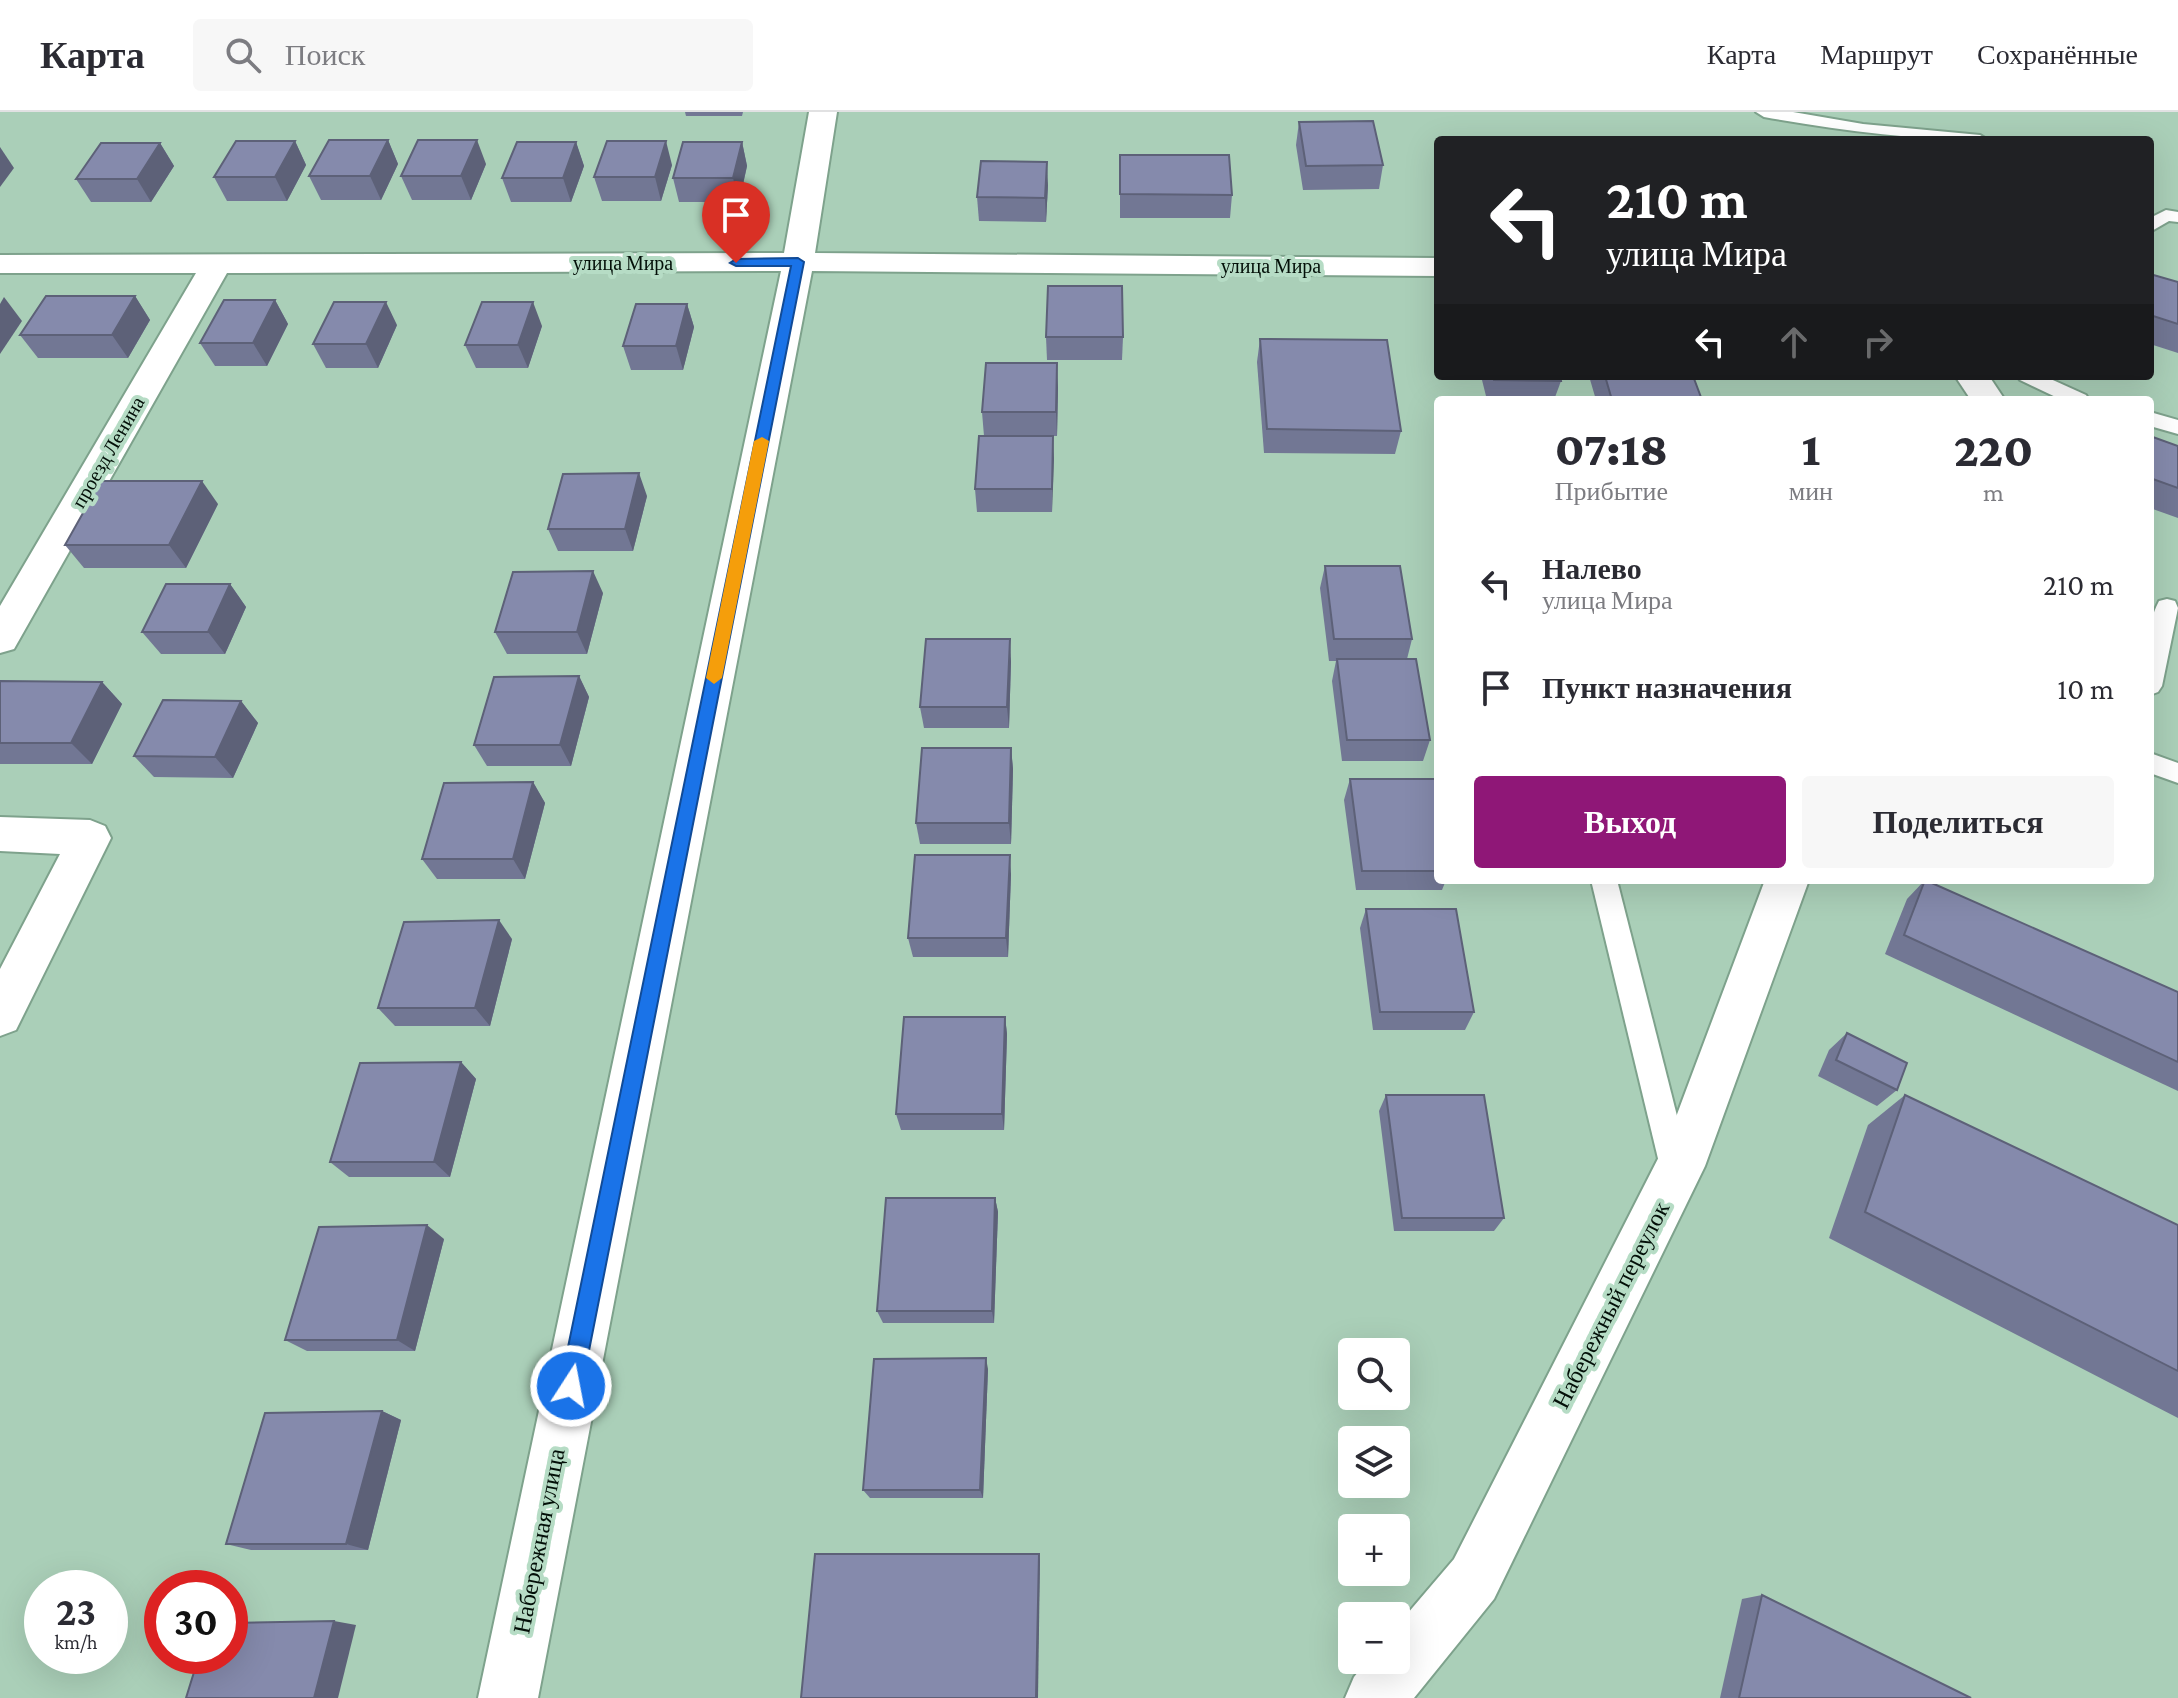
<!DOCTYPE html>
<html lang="ru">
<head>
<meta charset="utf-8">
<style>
  body { margin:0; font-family:"Crimson Pro",serif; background:#f7f7f7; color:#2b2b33; height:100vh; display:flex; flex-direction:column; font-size:30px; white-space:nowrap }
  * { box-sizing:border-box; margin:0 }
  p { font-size:26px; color:#7c7c81 }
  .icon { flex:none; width:44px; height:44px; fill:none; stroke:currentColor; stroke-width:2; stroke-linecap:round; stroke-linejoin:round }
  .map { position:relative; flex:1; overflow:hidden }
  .panel { position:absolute; left:1434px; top:284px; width:720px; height:488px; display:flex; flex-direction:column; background:#fff; border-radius:8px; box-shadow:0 8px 32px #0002 }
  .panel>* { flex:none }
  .hud { position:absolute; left:1434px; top:24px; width:720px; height:244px; border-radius:8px; box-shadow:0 8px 32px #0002; background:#202124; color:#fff; overflow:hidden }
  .controls { position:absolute; left:1338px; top:1226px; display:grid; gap:16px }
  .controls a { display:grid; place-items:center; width:72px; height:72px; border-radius:8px; background:#fff; box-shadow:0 8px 32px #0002; font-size:40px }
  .speed { position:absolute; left:24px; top:1458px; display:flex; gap:16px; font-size:40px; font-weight:700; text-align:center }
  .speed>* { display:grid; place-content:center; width:104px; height:104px; border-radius:50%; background:#fff; box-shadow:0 8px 32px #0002; line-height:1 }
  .speed small { font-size:20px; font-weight:400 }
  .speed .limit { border:12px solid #d22; background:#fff; color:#111 }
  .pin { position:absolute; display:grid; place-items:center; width:68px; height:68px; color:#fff; margin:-82px -34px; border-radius:50% 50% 50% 0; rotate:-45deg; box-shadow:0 0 8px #0007 }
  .pin .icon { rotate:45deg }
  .me { position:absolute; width:88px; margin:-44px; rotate:11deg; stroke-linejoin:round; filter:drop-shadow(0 0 6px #0008) }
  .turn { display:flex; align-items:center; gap:28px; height:168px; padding:0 40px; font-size:36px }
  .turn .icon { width:104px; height:104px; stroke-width:2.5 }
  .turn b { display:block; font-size:56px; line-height:68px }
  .lanes { display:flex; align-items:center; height:76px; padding:0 40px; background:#0003; justify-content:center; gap:40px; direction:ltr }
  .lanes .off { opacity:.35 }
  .eta { display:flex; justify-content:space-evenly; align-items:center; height:136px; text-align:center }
  .eta b { font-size:48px; font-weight:800; line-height:56px }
  .action { display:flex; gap:16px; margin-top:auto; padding:16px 40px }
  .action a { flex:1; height:92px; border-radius:8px; background:#8f1777; color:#fff; font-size:32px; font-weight:800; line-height:92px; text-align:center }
  .action a+a { background:#f7f7f7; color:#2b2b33 }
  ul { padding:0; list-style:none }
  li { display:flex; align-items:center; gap:24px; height:104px; padding:0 40px }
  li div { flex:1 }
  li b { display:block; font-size:30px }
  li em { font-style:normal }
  header { display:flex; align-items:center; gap:48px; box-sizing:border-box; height:112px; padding:0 40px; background:#fff; border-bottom:2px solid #e1e1e2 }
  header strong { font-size:38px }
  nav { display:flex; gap:44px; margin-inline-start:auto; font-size:28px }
  .search { width:560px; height:72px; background:#f7f7f7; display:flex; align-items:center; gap:20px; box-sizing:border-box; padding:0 28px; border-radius:8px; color:#7c7c81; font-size:30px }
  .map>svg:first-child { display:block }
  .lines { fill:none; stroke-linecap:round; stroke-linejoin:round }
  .lane-casing { stroke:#7ea28c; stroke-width:4 }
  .street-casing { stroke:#7ea28c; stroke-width:4 }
  .lane { fill:#fff; fill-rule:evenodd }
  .street { fill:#fff; fill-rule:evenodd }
  .wall { fill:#727794 }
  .shaded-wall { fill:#5d6178 }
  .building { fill:#858aac; stroke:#5d6178; stroke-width:2 }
  .route { fill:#1a73e8; stroke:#114b97; stroke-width:2 }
  .slow { fill:#f59e0b }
  .labels { text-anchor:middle; stroke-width:8; stroke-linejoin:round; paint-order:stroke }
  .far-street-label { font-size:20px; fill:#030f08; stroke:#b6dcc5 }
  .street-label { font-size:24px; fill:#030f08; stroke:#b6dcc5 }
</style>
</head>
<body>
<header>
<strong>Карта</strong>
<div class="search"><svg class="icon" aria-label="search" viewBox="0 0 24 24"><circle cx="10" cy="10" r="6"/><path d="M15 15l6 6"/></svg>Поиск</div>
<nav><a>Карта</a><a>Маршрут</a><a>Сохранённые</a></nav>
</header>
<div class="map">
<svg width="2178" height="1586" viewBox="0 0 2178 1586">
  <rect width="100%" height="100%" fill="#aacfb8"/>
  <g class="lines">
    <g class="lane-casing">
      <g id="lane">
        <path d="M1756 0H1793L1863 12 1980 23 1988 28C1912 28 1839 18 1764 5Z"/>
        <path d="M2166 98 2178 100V110L2169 109 2150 120V106Z"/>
        <path d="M2017 264H2044L2086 283 2089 288H2062L2020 268Z"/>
        <path d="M2150 300 2178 308V322L2150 314Z"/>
        <path d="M2167 487 2175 489 2178 496 2162 574 2158 580 2150 583C2150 553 2144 516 2159 489Z"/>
        <path d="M2150 641 2178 651V671L2150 661Z"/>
        <path d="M1591 768H1617L1691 1059 1686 1069 1676 1073 1666 1069 1661 1059Z"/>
      </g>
    </g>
    <g class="street-casing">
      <g id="street">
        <path d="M809 0H837L815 141 1438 146V164L812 159 538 1586H478L781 159 227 161 14 537 0 541V494L196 161H0V143L784 141Z"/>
        <path d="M1955 264H1989L2005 288H1971Z"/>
        <path d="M0 705 90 708 105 714 111 726 16 918 0 924V857L60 742 0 739Z"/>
        <path d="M1765 768H1809L1705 1054 1494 1487 1414 1586H1345L1354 1565 1368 1548H1396V1515L1454 1447 1667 1029Z"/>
      </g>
    </g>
    <use href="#lane" class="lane"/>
    <use href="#street" class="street"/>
  </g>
  <g class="wall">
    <path d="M685 0H743L742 4H686Z"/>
    <path d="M1299 10 1383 53 1379 77 1303 78 1296 33Z"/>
    <path d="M388 28 398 52 381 88H321L309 64Z"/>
    <path d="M295 29 306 53 287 89H227L214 65Z"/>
    <path d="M576 30 584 54 571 90H511L502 66Z"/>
    <path d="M742 30 747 54 739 90H679L673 66Z"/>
    <path d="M160 31 174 54 151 90H91L76 67Z"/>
    <path d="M1120 43 1232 83 1230 106H1120Z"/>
    <path d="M486 52 471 88H412L401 64Z"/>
    <path d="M672 53 661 89H602L594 65Z"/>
    <path d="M1048 73 1046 110 979 109 977 85Z"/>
    <path d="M2150 162 2178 170V241L2150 232Z"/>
    <path d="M135 184 150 208 128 246H38L20 223Z"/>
    <path d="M275 188 288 212 267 254H215L200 231Z"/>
    <path d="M687 192 694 215 683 258H631L623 234Z"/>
    <path d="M397 213 378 256H326L313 232Z"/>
    <path d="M542 214 528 256H476L465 233Z"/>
    <path d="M1046 225H1123L1122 248H1047Z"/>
    <path d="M1260 227 1401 319 1395 342 1264 341 1257 250Z"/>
    <path d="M1481 264H1560L1561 269 1554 288H1487Z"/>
    <path d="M1589 264H1693L1702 288H1596Z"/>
    <path d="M1058 275 1057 324H1053L1052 400H977L975 377 984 324 982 300Z"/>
    <path d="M2150 324 2178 334V406L2150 396Z"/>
    <path d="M647 384 633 439H558L548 417Z"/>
    <path d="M218 392 186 456H84L65 433Z"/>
    <path d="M1325 454 1412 527 1407 547 1430 628 1423 649H1342L1332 569 1336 549H1329L1320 476Z"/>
    <path d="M230 472 246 495 225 542H161L142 520Z"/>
    <path d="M603 481 587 542H507L495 520Z"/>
    <path d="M1011 549 1009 616H924L920 595Z"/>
    <path d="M579 564 589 585 571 654H487L474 633Z"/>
    <path d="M0 569 102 570 122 592 92 652H0Z"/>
    <path d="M241 589 258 611 233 666 154 665 134 644Z"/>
    <path d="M1011 636 1013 657 1011 732H920L916 711Z"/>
    <path d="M1350 667 1438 687V768H1446L1442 778H1356L1344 688Z"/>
    <path d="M533 670 545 691 525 767H437L422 747Z"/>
    <path d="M1011 762 1008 845H913L908 826Z"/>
    <path d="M1925 768 2178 880V979L1885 842 1907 787Z"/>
    <path d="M1366 797 1474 900 1465 918H1373L1360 816Z"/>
    <path d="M512 827 490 914H395L378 896Z"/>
    <path d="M1005 905 1007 922 1004 1018H901L896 1002Z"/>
    <path d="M1847 921 1897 978 1877 994 1818 964 1829 938Z"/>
    <path d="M461 950 476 967 450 1065H349L330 1050Z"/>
    <path d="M1386 983 1504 1106 1494 1119H1394L1379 999Z"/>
    <path d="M1905 983 2178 1113V1306L1829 1126 1868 1013Z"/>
    <path d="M995 1086 998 1100 994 1211H883L877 1199Z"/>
    <path d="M444 1127 415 1239H307L285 1228Z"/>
    <path d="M988 1257 983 1386H870L863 1378Z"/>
    <path d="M382 1299 401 1308 368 1438H251L226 1432Z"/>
    <path d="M1762 1483 1971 1586H1720L1742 1487Z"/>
  </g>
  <g class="shaded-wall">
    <path d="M388 28 398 52 381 88 370 64Z"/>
    <path d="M477 28 486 52 471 88 461 64Z"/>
    <path d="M295 29 306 53 287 89 275 65Z"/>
    <path d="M666 29 672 53 661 89 655 65Z"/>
    <path d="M576 30 584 54 571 90 563 66Z"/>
    <path d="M742 30 747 54 739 90 733 66Z"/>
    <path d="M160 31 174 54 151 90 137 67Z"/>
    <path d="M0 35 14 56 0 75Z"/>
    <path d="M1047 50 1048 73 1046 110 1045 86Z"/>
    <path d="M135 184 150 208 128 246 112 223Z"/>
    <path d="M4 185 22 209 0 242V192Z"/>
    <path d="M275 188 288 212 267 254 253 231Z"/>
    <path d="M386 190 397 213 378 256 366 232Z"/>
    <path d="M533 190 542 214 528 256 518 233Z"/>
    <path d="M687 192 694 215 683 258 676 234Z"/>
    <path d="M1057 251 1058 275 1057 324 1056 300Z"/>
    <path d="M1053 324 1054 347 1052 400V377Z"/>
    <path d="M639 361 647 384 633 439 625 417Z"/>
    <path d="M202 369 218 392 186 456 169 433Z"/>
    <path d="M593 459 603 481 587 542 577 520Z"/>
    <path d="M230 472 246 495 225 542 208 520Z"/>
    <path d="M1010 527 1011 549 1009 616 1007 595Z"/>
    <path d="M579 564 589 585 571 654 560 633Z"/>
    <path d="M102 570 122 592 92 652 71 631Z"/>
    <path d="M241 589 258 611 233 666 215 645Z"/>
    <path d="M1011 636 1013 657 1011 732 1009 711Z"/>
    <path d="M533 670 545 691 525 767 513 747Z"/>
    <path d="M1010 743 1011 762 1008 845 1006 826Z"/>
    <path d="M499 808 512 827 490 914 475 896Z"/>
    <path d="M1005 905 1007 922 1004 1018 1002 1002Z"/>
    <path d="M461 950 476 967 450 1065 434 1050Z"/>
    <path d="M995 1086 998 1100 994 1211 992 1199Z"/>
    <path d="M427 1113 444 1127 415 1239 397 1228Z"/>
    <path d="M986 1246 988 1257 983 1386 980 1378Z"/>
    <path d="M382 1299 401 1308 368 1438 346 1432Z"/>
    <path d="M1039 1442 1040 1448 1038 1586H1036Z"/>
    <path d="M334 1509 356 1513 338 1586H314Z"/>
  </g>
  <g class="building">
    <path d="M1373 9 1383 53 1306 54 1299 10Z"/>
    <path d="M329 28H388L370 64H309Z"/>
    <path d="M418 28H477L461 64H401Z"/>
    <path d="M236 29H295L275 65H214Z"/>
    <path d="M607 29H666L655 65H594Z"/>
    <path d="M517 30H576L563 66H502Z"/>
    <path d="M683 30H742L733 66H673Z"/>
    <path d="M101 31H160L137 67H76Z"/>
    <path d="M1120 43H1229L1232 83 1120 82Z"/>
    <path d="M981 49 1047 50 1045 86 977 85Z"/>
    <path d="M2150 162 2178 170V212L2150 203Z"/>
    <path d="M1048 174H1122L1123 225H1046Z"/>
    <path d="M46 184H135L112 223H20Z"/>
    <path d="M224 188H275L253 231H200Z"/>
    <path d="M334 190H386L366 232H313Z"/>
    <path d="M482 190H533L518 233H465Z"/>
    <path d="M636 192H687L676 234H623Z"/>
    <path d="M1260 227 1387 228 1401 319 1267 317Z"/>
    <path d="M986 251H1057L1056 300H982Z"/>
    <path d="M1493 264H1560L1561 269 1494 268Z"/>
    <path d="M1605 264H1693L1702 288H1612Z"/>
    <path d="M979 324H1053L1052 377H975Z"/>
    <path d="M2150 324 2178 334V376L2150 366Z"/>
    <path d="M639 361 625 417H548L563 362Z"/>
    <path d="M101 369H202L169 433H65Z"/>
    <path d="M1325 454H1400L1412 527H1334Z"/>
    <path d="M593 459 577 520H495L513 460Z"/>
    <path d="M166 472H230L208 520H142Z"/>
    <path d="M926 527H1010L1007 595H920Z"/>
    <path d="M1337 547H1416L1430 628H1347Z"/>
    <path d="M579 564 560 633H474L494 565Z"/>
    <path d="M0 569 102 570 71 631H0Z"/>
    <path d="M163 588 241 589 215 645 134 644Z"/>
    <path d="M922 636H1011L1009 711H916Z"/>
    <path d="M1350 667H1435L1438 687V759H1362Z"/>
    <path d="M533 670 513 747H422L444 671Z"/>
    <path d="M915 743H1010L1006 826H908Z"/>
    <path d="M1925 768 2178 880V950L1904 823Z"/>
    <path d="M1366 797H1456L1474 900H1380Z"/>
    <path d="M499 808 475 896H378L404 810Z"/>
    <path d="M904 905H1005L1002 1002H896Z"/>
    <path d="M1847 921 1907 951 1897 978 1836 948Z"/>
    <path d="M461 950 434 1050H330L360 951Z"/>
    <path d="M1386 983H1484L1504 1106H1402Z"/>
    <path d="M1905 983 2178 1113V1259L1865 1100Z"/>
    <path d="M886 1086H995L992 1199H877Z"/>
    <path d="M427 1113 397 1228H285L319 1115Z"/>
    <path d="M986 1246 980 1378H863L874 1247Z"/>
    <path d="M382 1299 346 1432H226L265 1301Z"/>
    <path d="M815 1442H1039L1036 1586H801Z"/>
    <path d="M1762 1483 1971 1586H1739Z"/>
    <path d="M334 1509 314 1586H186L199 1544H230V1511Z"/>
  </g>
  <path class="route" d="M798 146 804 150 582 1274 579 1282 571 1285 563 1282 560 1274 791 154H736L730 151 736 147Z"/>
  <path class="slow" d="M762 325 769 329 722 566 714 572 706 566 754 329Z"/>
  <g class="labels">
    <g class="far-street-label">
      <text x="623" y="158">улица Мира</text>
      <text x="1271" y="161">улица Мира</text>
      <text transform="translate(108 340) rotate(-60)" y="7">проезд Ленина</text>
    </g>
    <g class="street-label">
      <text transform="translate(1611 1193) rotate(-63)" y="8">Набережный переулок</text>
      <text transform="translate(539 1429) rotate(-79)" y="8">Набережная улица</text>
    </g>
  </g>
</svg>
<div class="controls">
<a><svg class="icon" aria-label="search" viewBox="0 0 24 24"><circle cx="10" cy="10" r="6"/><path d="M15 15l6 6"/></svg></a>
<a><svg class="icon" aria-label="layers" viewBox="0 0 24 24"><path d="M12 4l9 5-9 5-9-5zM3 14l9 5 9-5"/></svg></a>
<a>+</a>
<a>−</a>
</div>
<div class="speed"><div>23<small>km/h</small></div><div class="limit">30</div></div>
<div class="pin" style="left:736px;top:151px;background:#d93025"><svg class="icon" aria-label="arrive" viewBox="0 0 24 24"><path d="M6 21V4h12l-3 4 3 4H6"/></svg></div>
<svg class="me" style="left:571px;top:1274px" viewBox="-20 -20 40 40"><circle r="17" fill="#1a73e8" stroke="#fff" stroke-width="3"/><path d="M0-11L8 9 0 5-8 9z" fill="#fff"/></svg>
<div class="hud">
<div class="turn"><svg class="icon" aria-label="left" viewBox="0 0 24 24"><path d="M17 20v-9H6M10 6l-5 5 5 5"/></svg><div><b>210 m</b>улица Мира</div></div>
<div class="lanes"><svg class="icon" aria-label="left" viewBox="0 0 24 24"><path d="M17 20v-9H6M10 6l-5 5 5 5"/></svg><svg class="icon off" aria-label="ahead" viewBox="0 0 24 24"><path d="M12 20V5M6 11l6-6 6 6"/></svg><svg class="icon off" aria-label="right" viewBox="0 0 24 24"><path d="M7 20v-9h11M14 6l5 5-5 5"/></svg></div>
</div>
<section class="panel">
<div class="eta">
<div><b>07:18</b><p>Прибытие</p></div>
<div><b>1</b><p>мин</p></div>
<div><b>220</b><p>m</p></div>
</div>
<ul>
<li><svg class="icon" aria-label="left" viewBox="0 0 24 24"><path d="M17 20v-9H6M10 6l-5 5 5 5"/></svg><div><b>Налево</b><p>улица Мира</p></div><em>210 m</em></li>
<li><svg class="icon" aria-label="arrive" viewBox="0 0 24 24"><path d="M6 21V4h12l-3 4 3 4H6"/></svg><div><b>Пункт назначения</b></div><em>10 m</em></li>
</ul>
<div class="action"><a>Выход</a><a>Поделиться</a></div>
</section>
</div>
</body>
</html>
